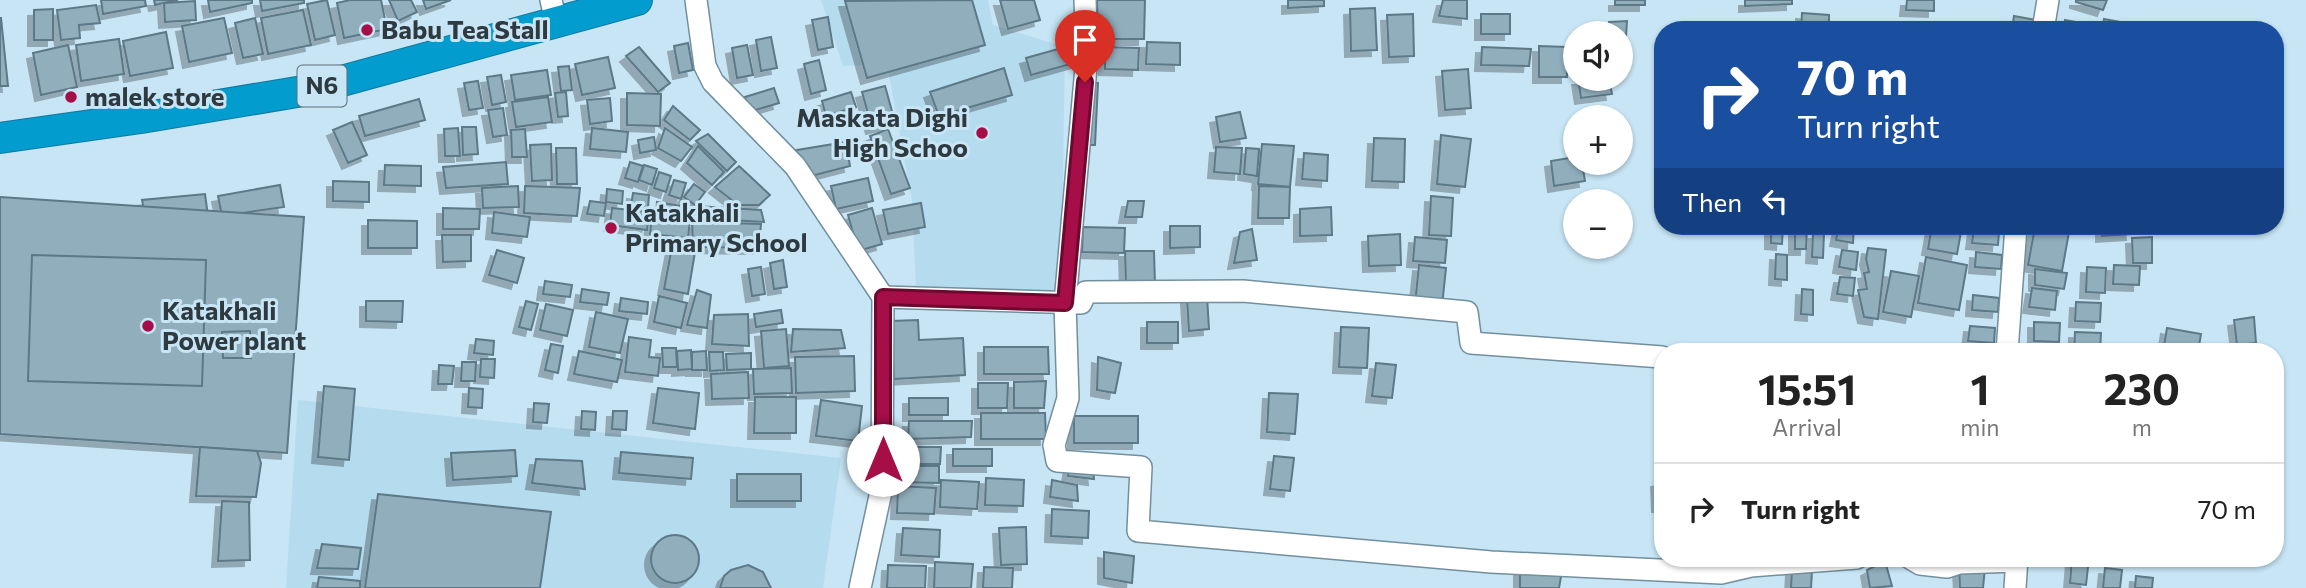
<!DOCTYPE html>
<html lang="en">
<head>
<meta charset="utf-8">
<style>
  body { margin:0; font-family:Commissioner,sans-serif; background:#f2f2f2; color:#222; height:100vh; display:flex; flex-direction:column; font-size:26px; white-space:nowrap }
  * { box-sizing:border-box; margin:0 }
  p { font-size:23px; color:#767676 }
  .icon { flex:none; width:38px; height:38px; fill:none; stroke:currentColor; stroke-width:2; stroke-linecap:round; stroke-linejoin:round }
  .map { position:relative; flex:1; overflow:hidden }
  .drawer { position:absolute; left:1654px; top:343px; width:630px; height:224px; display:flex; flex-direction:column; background:#fff; border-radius:28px; box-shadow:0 2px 5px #0004 }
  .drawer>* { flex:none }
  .hud { position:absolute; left:1654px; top:21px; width:630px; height:214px; border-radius:28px; box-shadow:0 2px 5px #0004; background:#1a4fa0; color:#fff; overflow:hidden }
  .controls { position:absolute; left:1563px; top:21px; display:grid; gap:14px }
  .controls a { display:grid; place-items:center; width:70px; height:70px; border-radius:50%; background:#fff; box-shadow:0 2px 5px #0004; font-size:35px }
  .pin { position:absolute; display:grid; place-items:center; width:60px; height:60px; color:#fff; margin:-72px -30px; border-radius:50% 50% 50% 0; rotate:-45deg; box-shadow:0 0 7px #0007 }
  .pin .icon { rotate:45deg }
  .me { position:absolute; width:77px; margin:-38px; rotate:0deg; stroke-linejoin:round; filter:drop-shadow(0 0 5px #0008) }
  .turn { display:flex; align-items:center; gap:24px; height:147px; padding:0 28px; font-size:32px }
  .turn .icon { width:91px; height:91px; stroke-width:2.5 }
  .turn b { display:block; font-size:49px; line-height:60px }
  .then { display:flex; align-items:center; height:66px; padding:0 28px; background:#0003; gap:14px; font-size:26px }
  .eta { display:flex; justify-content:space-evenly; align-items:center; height:119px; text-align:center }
  .eta b { font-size:42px; font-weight:700; line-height:49px }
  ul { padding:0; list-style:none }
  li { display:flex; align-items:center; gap:21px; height:91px; padding:0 28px; border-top:2px solid #e0e0e0 }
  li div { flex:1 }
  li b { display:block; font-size:26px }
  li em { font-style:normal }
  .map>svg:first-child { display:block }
  .built { fill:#b5dbef }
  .building { fill:#91aebd; stroke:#5d7886; stroke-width:2; filter:url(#shadow) }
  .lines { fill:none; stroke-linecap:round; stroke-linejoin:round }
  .minor-casing { stroke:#738f9d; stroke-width:24 }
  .highway-casing { stroke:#11799d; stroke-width:32 }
  .minor { stroke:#fff; stroke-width:21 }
  .highway { stroke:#029ccf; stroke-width:30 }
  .route-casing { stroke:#6b092e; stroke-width:18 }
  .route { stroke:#a50e47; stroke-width:12 }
  .poi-dot { fill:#a50e47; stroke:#c7e5f5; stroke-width:2.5 }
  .labels { text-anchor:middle; stroke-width:6; stroke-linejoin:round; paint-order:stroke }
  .shield { fill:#c7e5f5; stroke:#5c6d76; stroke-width:2 }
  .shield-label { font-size:24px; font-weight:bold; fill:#2e3940 }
  .poi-label { font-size:26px; font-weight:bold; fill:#2e3940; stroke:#c7e5f5; text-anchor:start }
</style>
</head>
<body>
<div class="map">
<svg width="2306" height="588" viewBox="0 0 2306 588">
  <defs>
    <filter id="shadow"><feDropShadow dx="-6" dy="6" stdDeviation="0" flood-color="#0004"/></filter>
  </defs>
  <rect width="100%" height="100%" fill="#c7e5f5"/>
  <g class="built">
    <path d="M821 0H988L993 25 1065 47 1061 293 916 287 912 200 887 64 843 66Z"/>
    <path d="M298 400 841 458 823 588H286Z"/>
  </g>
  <g class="building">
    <path d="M101 0H145L146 6 103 14Z"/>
    <path d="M154 0H178L155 5Z"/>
    <path d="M208 0H252V3L210 12Z"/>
    <path d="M260 0H304V3L262 11Z"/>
    <path d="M327 0 335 35 315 40 307 4Z"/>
    <path d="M350 0H381L387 29 344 38 337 3Z"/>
    <path d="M389 0H411L417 12 398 21Z"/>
    <path d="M423 0H451L426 9Z"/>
    <path d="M972 0 985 45 867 78 845 1Z"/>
    <path d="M1000 0H1034L1040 20 1008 29Z"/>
    <path d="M1097 0H1145L1144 39H1098Z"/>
    <path d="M1288 0H1324V6L1288 8Z"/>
    <path d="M1443 0H1467V19L1439 16Z"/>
    <rect x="1615" y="0" width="30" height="5"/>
    <path d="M1745 0H1792V4L1745 6Z"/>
    <path d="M1907 0H1934V11L1906 10Z"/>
    <path d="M2076 0H2107L2103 10 2076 2Z"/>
    <path d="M195 1 196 20 165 22 164 3Z"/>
    <path d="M96 5 100 23 79 25 80 38 61 40 57 10Z"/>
    <path d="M1375 8 1377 50 1351 51 1350 9Z"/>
    <path d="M53 9V40H34V10Z"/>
    <path d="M303 10 311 45 268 54 261 18Z"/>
    <path d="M1802 13 1829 15V30H1801Z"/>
    <path d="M1413 14 1414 56 1389 57 1387 15Z"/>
    <rect x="1481" y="14" width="29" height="20"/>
    <path d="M2014 16 2036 20 2034 30H2012Z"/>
    <path d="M828 17 833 47 818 50 812 20Z"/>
    <path d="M0 18H1L8 86H0Z"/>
    <path d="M224 18 232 53 189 62 182 26Z"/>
    <path d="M255 18 263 54 243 58 235 23Z"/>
    <path d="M2104 19 2126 23 2124 30H2102Z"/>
    <path d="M2065 20 2087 24 2086 30H2063Z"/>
    <path d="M1627 21 1625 53 1620 54V33H1609V22Z"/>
    <path d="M166 32 173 68 130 76 123 41Z"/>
    <path d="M771 37 777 68 761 71 756 40Z"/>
    <path d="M119 39 124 74 81 81 76 45Z"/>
    <path d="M1147 42 1180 43V65L1146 64Z"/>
    <path d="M688 43 693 70 679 73 674 46Z"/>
    <path d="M1076 44 1081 61 1031 75 1026 58Z"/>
    <path d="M68 45 77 87 41 95 33 53Z"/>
    <path d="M747 45 753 75 737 78 732 48Z"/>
    <path d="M1539 46 1567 47V77H1539Z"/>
    <path d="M639 47 670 83 658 92 626 56Z"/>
    <path d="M1105 47 1139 48 1138 70 1105 69Z"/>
    <path d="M1482 47 1531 49 1529 66 1481 65Z"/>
    <path d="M608 57 615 88 582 95 575 64Z"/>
    <path d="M819 60 826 90 811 94 804 64Z"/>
    <path d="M569 66 572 90 561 91 558 67Z"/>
    <path d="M1004 68 1012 95 939 116 930 92Z"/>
    <path d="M1468 69 1471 108 1445 110 1442 71Z"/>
    <path d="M547 70 551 95 515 100 511 75Z"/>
    <path d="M501 75 506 102 492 105 487 77Z"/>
    <path d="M1578 79H1609L1612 94 1581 98Z"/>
    <path d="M478 81 483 108 469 110 464 83Z"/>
    <path d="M1087 82 1098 83 1095 145H1084Z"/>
    <path d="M885 86 895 122 872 128 862 92Z"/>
    <path d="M774 88 779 103 749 112 745 97Z"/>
    <path d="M566 92 568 116 558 117 555 93Z"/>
    <path d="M851 92 856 107 826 116 822 101Z"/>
    <path d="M627 93 661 94 660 126 627 125Z"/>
    <path d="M548 97 552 122 516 127 512 102Z"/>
    <path d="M610 98 612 121 590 124 587 100Z"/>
    <path d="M419 99 425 120 365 136 359 116Z"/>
    <path d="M673 106 700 130 690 140 664 120Z"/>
    <path d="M503 108 507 135 493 137 488 110Z"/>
    <path d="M1240 112 1246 138 1220 142 1216 117Z"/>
    <path d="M352 122 367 155 348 163 333 130Z"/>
    <path d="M462 127H476L478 154 463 155Z"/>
    <path d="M458 128 460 156H445L444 129Z"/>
    <path d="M592 128 628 132 626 152 590 149Z"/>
    <path d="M665 128 692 147 681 161 658 148Z"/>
    <path d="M525 129 527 157H512L511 130Z"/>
    <path d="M888 129 910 188 891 194 870 136Z"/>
    <path d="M708 134 736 162 727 171 696 141Z"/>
    <path d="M1441 135 1471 139 1465 187 1437 184Z"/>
    <path d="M654 137 656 150 640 153 638 140Z"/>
    <path d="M1374 138 1405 139 1404 182 1372 181Z"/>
    <path d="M846 142 850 166 811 176 791 151Z"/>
    <path d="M551 144 552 180 532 181 530 145Z"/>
    <path d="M1262 144 1294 146 1290 187 1258 184Z"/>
    <path d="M698 146 724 172 712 185 687 163Z"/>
    <path d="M1216 147 1242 148 1240 174 1214 172Z"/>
    <path d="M556 148H576L577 184H557Z"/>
    <path d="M1246 148 1259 149 1257 176 1244 174Z"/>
    <path d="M1304 153 1328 155 1327 181 1302 179Z"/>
    <path d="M1575 157V163H1582L1585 181 1554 186 1551 161Z"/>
    <path d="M506 162 508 184 446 188 443 167Z"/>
    <path d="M630 162 643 166 638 182 625 178Z"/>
    <path d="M385 165 421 166V186L384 185Z"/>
    <path d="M644 165 657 169 652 185 639 180Z"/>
    <path d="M739 166 770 195 759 205H738L715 187Z"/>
    <path d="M659 172 671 176 666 192 654 188Z"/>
    <path d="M868 178 873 201 836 209 831 186Z"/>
    <path d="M674 180 686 183 681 199 669 195Z"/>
    <path d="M333 181 369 182V202L333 201Z"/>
    <path d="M694 184 705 192 695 205 684 197Z"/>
    <path d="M280 185 284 207 222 216 218 196Z"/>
    <path d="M518 186 519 207 483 208 482 188Z"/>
    <path d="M525 186 580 188 577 216 524 213Z"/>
    <path d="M1259 186 1290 187 1289 218H1258Z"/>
    <path d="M607 189 623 191 622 204 606 202Z"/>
    <path d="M633 193 649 195 648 208 631 206Z"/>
    <path d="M205 194 208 216 146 221 142 200Z"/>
    <path d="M1431 196 1453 198 1451 236 1429 235Z"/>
    <path d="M0 197 304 217 287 453 0 434Z"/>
    <path d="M590 201 606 203 604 216 587 214Z"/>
    <path d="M1128 201H1144L1142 217H1125Z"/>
    <path d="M657 202 688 207 686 217 656 214Z"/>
    <path d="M921 203 925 227 888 234 883 210Z"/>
    <path d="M695 206 761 210 764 222 695 218Z"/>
    <path d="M1331 207 1332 235 1300 236V209Z"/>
    <path d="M443 208 480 209 479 229H443Z"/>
    <path d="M612 208 649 212 647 230 610 225Z"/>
    <path d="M872 208 882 244 858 251 848 215Z"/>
    <path d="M494 212 530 217 527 237 492 233Z"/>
    <path d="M652 216 690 220 688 238 650 234Z"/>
    <path d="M368 220 417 221V248H368Z"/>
    <path d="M692 222 761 224 759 248 693 247Z"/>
    <path d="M1170 226H1200V247L1170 248Z"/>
    <path d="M1771 226H1783L1782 244 1771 243Z"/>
    <path d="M1795 226H1807L1806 249H1795Z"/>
    <path d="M1839 226H1854L1853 243 1836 240Z"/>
    <path d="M1932 226H1962L1957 254 1928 249Z"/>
    <path d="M2102 226H2131L2132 234 2102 236Z"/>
    <path d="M1083 227 1125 228 1124 253 1082 252Z"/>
    <path d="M2035 227 2069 232 2062 271 2028 265Z"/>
    <path d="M1974 228 1999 231 1998 245 1972 243Z"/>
    <path d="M1252 229 1257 260 1234 263 1240 232Z"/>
    <path d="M1813 233H1824L1823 258 1812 257Z"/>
    <path d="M1400 234 1401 265 1369 266 1368 236Z"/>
    <path d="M442 235H471V261L443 262Z"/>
    <path d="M1415 237 1447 240 1445 263 1413 261Z"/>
    <path d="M2152 237V263H2133L2132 238Z"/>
    <path d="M672 247 695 252 688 294 664 289Z"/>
    <path d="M1868 248 1886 250 1878 319 1864 317 1858 290 1867 289 1864 273 1869 272 1866 259Z"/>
    <path d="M497 250 524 258 517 283 489 275Z"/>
    <path d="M1842 250 1858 252 1856 270 1839 267Z"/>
    <path d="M1125 251H1154L1155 285 1126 286Z"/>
    <path d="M1976 252 2002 255 2001 269 1975 267Z"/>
    <path d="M1776 254 1787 255V280L1775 279Z"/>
    <path d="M32 255 206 260 202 386 28 381Z"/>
    <path d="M1926 257 1967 265 1959 310 1918 303Z"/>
    <path d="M783 260 787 287 774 289 770 263Z"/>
    <path d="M1419 265 1446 268 1442 306 1415 304Z"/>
    <path d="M2114 265 2140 266 2139 285 2113 284Z"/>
    <path d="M761 267 765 294 752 296 748 269Z"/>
    <path d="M2087 267 2106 268 2105 293 2086 292Z"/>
    <path d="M2035 269 2067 273 2064 289 2035 285Z"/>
    <path d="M1891 271 1919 276 1911 317 1883 312Z"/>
    <path d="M1840 277 1855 278 1853 296 1837 294Z"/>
    <path d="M545 281 572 285 570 297 543 294Z"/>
    <path d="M2032 288 2057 291 2055 310 2029 307Z"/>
    <path d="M582 289 609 293 607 305 580 302Z"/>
    <path d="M1802 289 1813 290V315L1801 314Z"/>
    <path d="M697 290 711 295 707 328 687 325Z"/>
    <path d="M1973 295 1999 298 1998 312 1972 310Z"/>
    <path d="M659 296 687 303 681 328 654 322Z"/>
    <path d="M1207 296 1209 329 1189 331 1187 298Z"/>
    <path d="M621 298 648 302 647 314 619 311Z"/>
    <path d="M366 301H403L402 322 366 321Z"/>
    <path d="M526 301 538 304 531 330 519 327Z"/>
    <path d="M2076 302 2101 303 2100 322 2075 321Z"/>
    <path d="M546 304 573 310 567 336 540 330Z"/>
    <path d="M781 310 783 323 756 327 754 314Z"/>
    <path d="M596 312 628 319 620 353 589 347Z"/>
    <path d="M748 314 749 346 712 344 714 315Z"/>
    <path d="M2254 317 2256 343 2237 345 2234 320Z"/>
    <path d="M918 320 919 340 963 338 965 375 894 379 891 321Z"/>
    <rect x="1147" y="322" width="31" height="21"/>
    <path d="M2034 322 2060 323 2059 342 2034 341Z"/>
    <path d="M1970 326 1995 328 1994 343 1968 341Z"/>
    <path d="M1341 327 1369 328 1367 368 1339 367Z"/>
    <path d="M2167 328 2201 334 2198 352H2163Z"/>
    <path d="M786 329 789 366 764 368 761 331Z"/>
    <path d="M793 329 841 330 845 348 791 352Z"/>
    <path d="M250 331 251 358H223L222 332Z"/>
    <path d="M2075 332 2101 333 2100 352 2074 351Z"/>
    <path d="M629 337 651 340 649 357 660 358 658 376 625 372Z"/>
    <path d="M476 339 494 341 493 355 474 353Z"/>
    <path d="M551 344 563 346 558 373 545 370Z"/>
    <path d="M984 347H1048L1049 374H984Z"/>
    <path d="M662 348H676L677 367H663Z"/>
    <path d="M691 350 692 369 678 370 677 351Z"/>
    <path d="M579 351 622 360 617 382 574 374Z"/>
    <path d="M706 351 707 370H692V352Z"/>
    <path d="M709 352H723L724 370 710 371Z"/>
    <path d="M751 353V369L727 370 726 354Z"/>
    <path d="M854 356 855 391 796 393 795 357Z"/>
    <path d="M1098 357 1121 363 1115 393 1097 390Z"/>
    <path d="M481 359H495L494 378 480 377Z"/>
    <path d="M462 362H476L475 381H461Z"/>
    <path d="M1376 363 1396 365 1392 398 1372 396Z"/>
    <path d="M439 365 454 366 452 384H438Z"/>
    <path d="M791 368 792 393 754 394 753 369Z"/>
    <path d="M748 372 749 398 712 399 711 374Z"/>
    <path d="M1046 381 1044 408H1014V382Z"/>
    <path d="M978 383H1008L1007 408H978Z"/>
    <path d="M324 386 355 389 349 460 318 457Z"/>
    <path d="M469 388 483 389 482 408 468 407Z"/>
    <path d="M658 388 699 393 695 429 653 423Z"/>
    <path d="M1269 393 1298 394 1295 434 1267 432Z"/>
    <path d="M755 397H796V433H754Z"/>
    <rect x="909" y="398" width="39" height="17"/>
    <path d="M821 400 862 406 858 441 816 436Z"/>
    <path d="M534 403 549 404 547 423 533 422Z"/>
    <path d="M582 411 596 412 595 430 581 429Z"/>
    <path d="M613 411H627L626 430 612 429Z"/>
    <path d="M981 413H1045L1046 439H981Z"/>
    <rect x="1074" y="416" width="64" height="27"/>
    <path d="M909 421H972L971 437 908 439Z"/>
    <path d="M200 447 257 451 261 463 256 497 196 496Z"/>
    <path d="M902 447H941L940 464H902Z"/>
    <rect x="953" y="449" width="39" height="17"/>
    <path d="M515 450 517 476 453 480 451 453Z"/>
    <path d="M621 452 693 458 691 479 619 473Z"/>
    <path d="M1274 456 1294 458 1290 491 1270 489Z"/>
    <path d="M536 459 582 461 585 489 532 483Z"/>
    <path d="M1070 465 1093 469 1094 479 1068 476Z"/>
    <path d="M901 466H939V483L901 482Z"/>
    <rect x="737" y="474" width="64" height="27"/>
    <path d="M986 478 1024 480 1023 506 985 505Z"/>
    <path d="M941 480 979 482 977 509 940 507Z"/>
    <path d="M1052 480 1077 485 1078 501 1050 497Z"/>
    <path d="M1662 480V506H1658L1657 481Z"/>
    <path d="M898 486 936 488 934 514 897 513Z"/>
    <path d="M378 494 551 512 540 588H365Z"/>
    <path d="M222 501 249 502 250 560 218 561Z"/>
    <path d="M1052 509 1089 511 1088 538 1051 536Z"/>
    <path d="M1026 527 1027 564 1001 565 999 528Z"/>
    <path d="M903 528 940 530 939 557 901 555Z"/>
    <circle cx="675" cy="559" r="24"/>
    <path d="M322 544 361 548 358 569 317 568Z"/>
    <path d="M1104 552 1134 556 1132 583 1104 578Z"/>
    <path d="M2072 558H2089L2086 585 2070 583Z"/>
    <path d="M1885 561 1892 586 1870 588 1867 570Z"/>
    <path d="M935 562 973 564 971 588H934Z"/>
    <path d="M1959 563 1985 568 1983 588H1960Z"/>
    <path d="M748 565 763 572 771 588H720L724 576 731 570Z"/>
    <path d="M888 565 926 566 925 588H887Z"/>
    <path d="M984 567 1013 568 1012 588H983Z"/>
    <path d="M2105 568 2122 570 2120 588H2103Z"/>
    <path d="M1792 569 1812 570 1811 588H1791Z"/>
    <path d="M1520 570 1562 571 1559 588H1520Z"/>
    <path d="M2136 576 2153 578 2152 588H2135Z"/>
    <path d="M319 577 360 581V588H317Z"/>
  </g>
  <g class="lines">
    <g class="minor-casing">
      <g id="minor">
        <path d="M551 0 556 22"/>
        <path d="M696 0 705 66 713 82 795 166 883 297 882 487 860 588"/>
        <path d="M1085 0 1087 56 1065 303 1068 398 1054 445 1057 461 1141 467 1138 531 1491 562 1721 573 1751 566 1857 558"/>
        <path d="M2043 30 2048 0"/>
        <path d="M883 297 1081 303 1086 292 1243 291 1467 312 1471 343 1662 357"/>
        <path d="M2007 352 2016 226"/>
        <path d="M1910 558 1920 564 1947 567 1959 563 2017 561"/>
        <path d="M2015 588 2017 558"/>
      </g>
    </g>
    <g class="highway-casing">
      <path id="highway" d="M0 138 141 118 309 90 637 0"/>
    </g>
    <use href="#minor" class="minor"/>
    <use href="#highway" class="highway"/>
  </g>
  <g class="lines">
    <g class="route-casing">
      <path id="route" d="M883 460V297L1065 303 1085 82"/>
    </g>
    <use href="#route" class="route"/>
  </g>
  <g class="poi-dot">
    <circle cx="367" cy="30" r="7"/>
    <circle cx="71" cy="97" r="7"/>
    <circle cx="982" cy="133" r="7"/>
    <circle cx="611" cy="228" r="7"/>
    <circle cx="148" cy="326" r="7"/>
  </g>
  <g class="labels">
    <rect class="shield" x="297.5" y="65.5" width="49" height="41" rx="5"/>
    <g class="shield-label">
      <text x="322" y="94">N6</text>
    </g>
    <g class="poi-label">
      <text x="381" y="39">Babu Tea Stall</text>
      <text x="85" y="106">malek store</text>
      <text x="968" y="127" text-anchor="end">Maskata Dighi<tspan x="968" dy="30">High Schoo</tspan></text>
      <text x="625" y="222">Katakhali<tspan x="625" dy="30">Primary School</tspan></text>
      <text x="162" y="320">Katakhali<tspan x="162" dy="30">Power plant</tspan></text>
    </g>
  </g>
</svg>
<div class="controls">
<a><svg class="icon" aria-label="sound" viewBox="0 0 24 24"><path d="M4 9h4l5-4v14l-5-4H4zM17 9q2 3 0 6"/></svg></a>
<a>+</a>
<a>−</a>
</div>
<div class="pin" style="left:1085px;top:82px;background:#d93025"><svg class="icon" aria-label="arrive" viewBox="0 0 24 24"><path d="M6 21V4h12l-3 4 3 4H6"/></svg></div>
<svg class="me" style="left:883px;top:460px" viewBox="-20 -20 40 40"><circle r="19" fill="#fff"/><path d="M0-13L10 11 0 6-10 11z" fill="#a50e47"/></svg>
<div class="hud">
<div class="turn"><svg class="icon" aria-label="right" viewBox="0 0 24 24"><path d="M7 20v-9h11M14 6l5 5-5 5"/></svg><div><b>70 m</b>Turn right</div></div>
<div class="then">Then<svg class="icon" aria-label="left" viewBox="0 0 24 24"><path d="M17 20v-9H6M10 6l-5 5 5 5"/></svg></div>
</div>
<section class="drawer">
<div class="eta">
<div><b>15:51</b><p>Arrival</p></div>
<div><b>1</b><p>min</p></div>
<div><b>230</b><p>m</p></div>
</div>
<ul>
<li><svg class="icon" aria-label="right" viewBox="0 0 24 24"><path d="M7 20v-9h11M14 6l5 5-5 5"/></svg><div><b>Turn right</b></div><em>70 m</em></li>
</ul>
</section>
</div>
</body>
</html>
